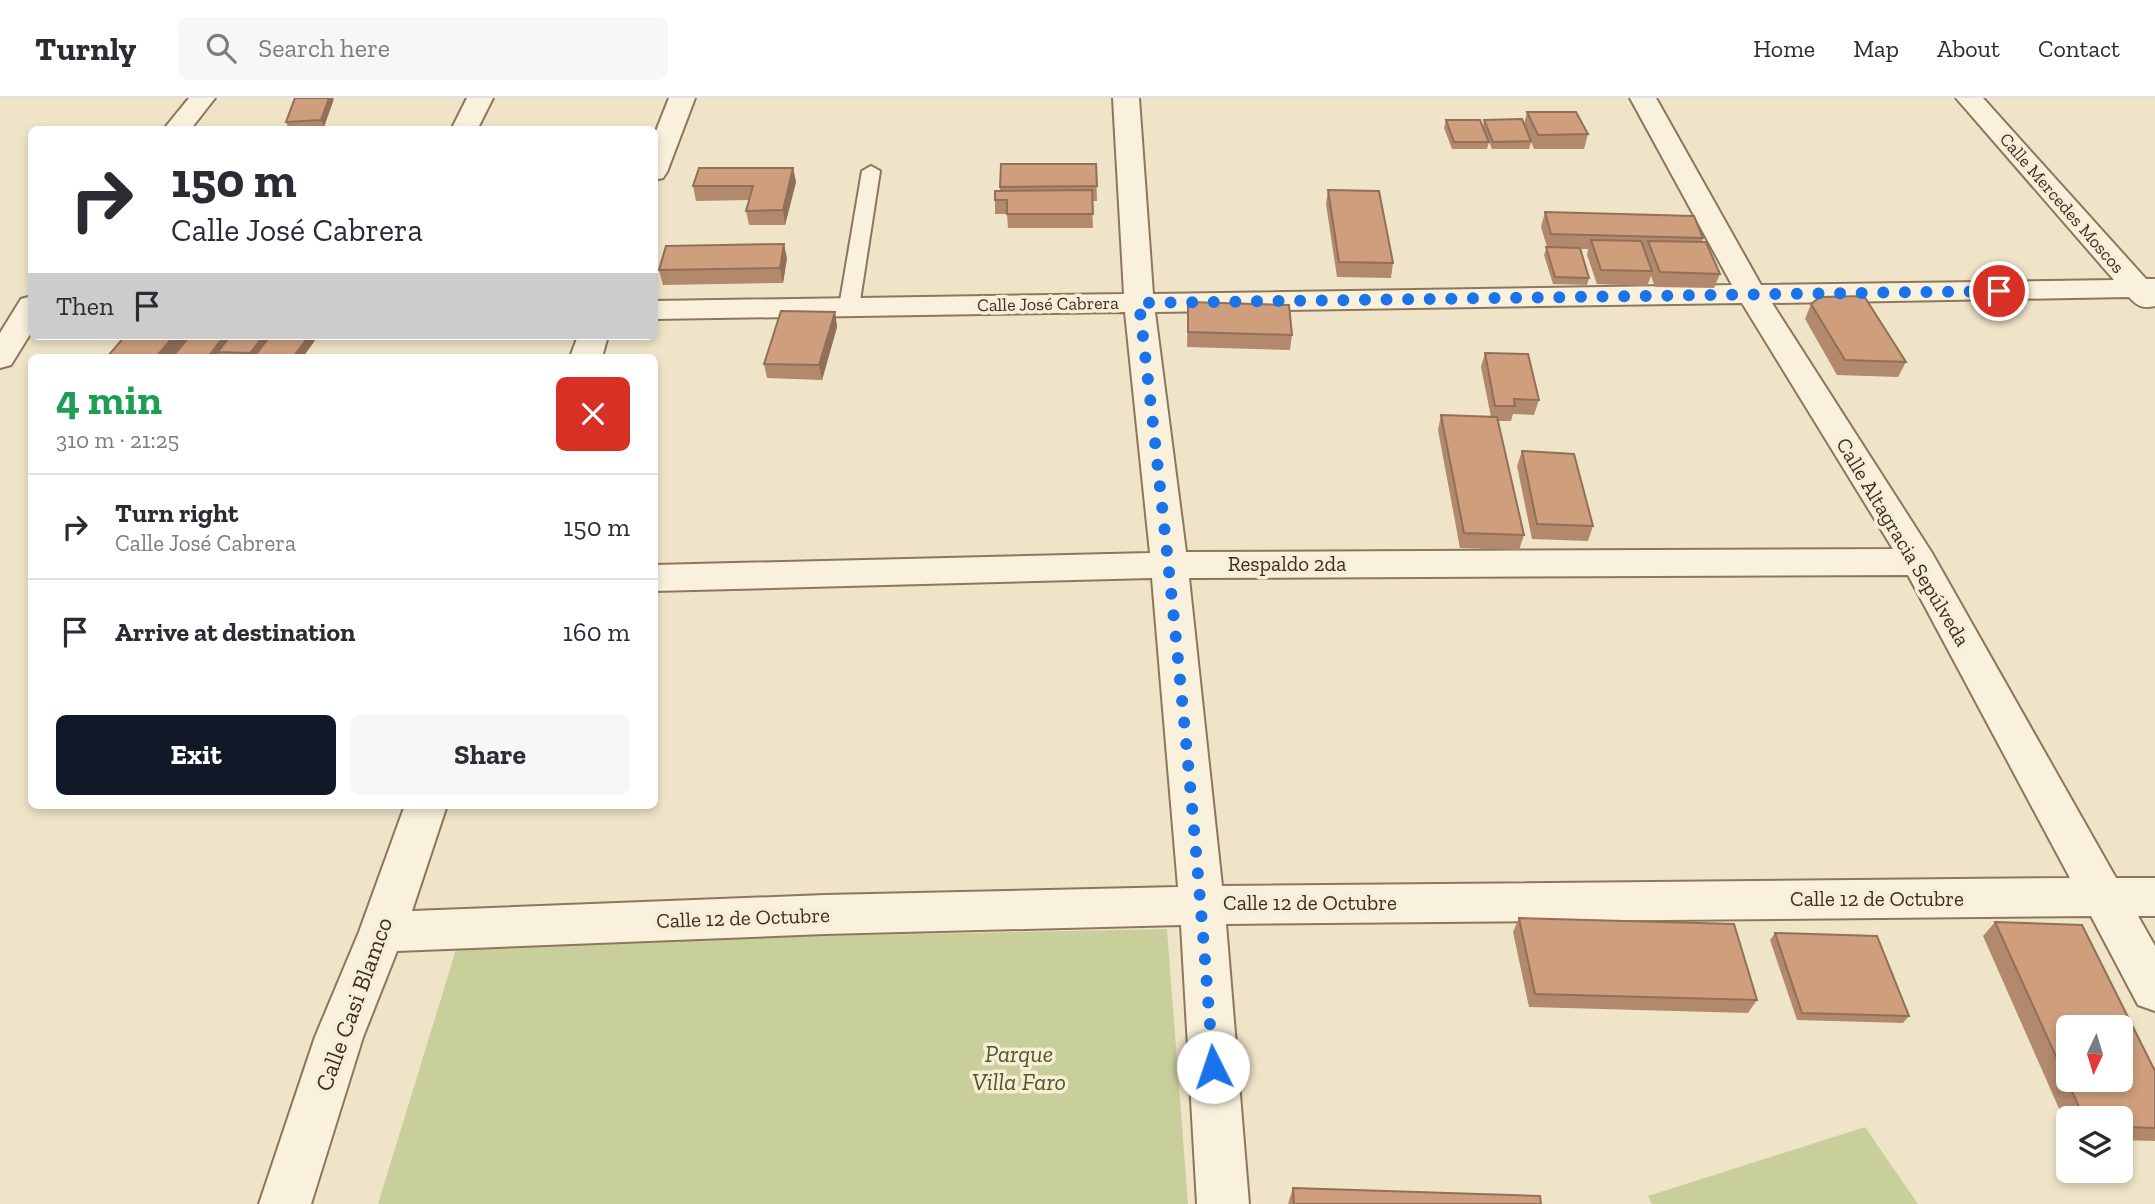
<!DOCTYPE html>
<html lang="en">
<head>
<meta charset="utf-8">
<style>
  body { margin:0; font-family:"Zilla Slab",serif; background:#f7f7f7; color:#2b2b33; height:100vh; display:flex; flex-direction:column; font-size:26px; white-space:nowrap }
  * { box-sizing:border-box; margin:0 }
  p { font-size:23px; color:#7c7c81 }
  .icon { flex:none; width:38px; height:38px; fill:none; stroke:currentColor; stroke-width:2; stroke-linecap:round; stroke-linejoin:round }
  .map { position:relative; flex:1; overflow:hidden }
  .sheet { position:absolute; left:28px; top:256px; width:630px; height:455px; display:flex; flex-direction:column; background:#fff; border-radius:10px; box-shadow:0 4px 10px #0003 }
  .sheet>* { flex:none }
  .hud { position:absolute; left:28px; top:28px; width:630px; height:214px; border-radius:10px; box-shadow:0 4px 10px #0003; background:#fff; color:#2b2b33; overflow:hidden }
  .needle { width:46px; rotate:184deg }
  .tools { position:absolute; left:2056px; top:917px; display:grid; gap:14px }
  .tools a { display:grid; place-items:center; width:77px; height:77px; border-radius:10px; background:#fff; box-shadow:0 4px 10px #0003; font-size:35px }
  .pin { position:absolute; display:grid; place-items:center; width:60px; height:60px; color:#fff; margin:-30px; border:4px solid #fff; border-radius:50%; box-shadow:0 2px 7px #0007 }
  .me { position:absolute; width:77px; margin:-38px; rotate:356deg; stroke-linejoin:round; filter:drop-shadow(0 0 5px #0008) }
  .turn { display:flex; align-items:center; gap:24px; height:147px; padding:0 28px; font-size:32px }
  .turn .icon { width:91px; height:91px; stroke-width:2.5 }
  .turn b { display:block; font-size:49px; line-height:60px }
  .then { display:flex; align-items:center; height:66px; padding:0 28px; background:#0003; gap:14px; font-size:26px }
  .round { display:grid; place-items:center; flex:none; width:74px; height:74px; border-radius:10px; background:#f7f7f7 }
  .overview { display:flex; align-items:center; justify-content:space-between; height:119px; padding:0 28px }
  h1 { font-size:42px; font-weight:700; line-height:52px; color:#1e9e55 }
  .action { display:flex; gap:14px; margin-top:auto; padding:14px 28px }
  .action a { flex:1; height:80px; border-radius:10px; background:#111827; color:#fff; font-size:28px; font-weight:700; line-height:80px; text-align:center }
  .action a+a { background:#f7f7f7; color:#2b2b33 }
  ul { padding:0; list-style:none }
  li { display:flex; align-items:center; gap:21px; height:105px; padding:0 28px; border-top:2px solid #e1e1e2 }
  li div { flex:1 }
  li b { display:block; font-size:26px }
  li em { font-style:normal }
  header { display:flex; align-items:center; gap:42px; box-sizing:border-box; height:98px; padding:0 35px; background:#fff; border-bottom:2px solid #e1e1e2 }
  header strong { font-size:33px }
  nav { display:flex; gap:38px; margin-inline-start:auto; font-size:24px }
  .search { width:490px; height:63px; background:#f7f7f7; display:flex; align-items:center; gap:18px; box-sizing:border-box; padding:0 24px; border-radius:10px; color:#7c7c81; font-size:26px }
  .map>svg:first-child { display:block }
  .green { fill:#c9cf9b }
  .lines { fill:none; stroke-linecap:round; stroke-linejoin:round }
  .service-casing { stroke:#8d765c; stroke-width:4 }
  .minor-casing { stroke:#8d765c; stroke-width:4 }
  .service { fill:#faf1dc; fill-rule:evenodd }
  .minor { fill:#faf1dc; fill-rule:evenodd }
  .wall { fill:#b2896c }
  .shaded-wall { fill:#916f58 }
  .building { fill:#cf9f7d; stroke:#916f58; stroke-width:2; fill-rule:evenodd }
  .route { stroke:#1a73e8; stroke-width:12; stroke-dasharray:0 21.6 }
  .labels { text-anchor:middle; stroke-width:7; stroke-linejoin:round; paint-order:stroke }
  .far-street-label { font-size:18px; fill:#3d2e20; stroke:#f7eed8 }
  .street-label { font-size:21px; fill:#3d2e20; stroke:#f7eed8 }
  .near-street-label { font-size:24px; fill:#3d2e20; stroke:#f7eed8 }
  .near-park-label { font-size:24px; font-style:italic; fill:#4d5a26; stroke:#f7eed8 }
</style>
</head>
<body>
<header>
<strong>Turnly</strong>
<div class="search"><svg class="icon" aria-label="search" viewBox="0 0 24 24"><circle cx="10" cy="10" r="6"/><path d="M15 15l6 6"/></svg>Search here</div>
<nav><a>Home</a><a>Map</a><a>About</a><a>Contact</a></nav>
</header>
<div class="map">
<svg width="2155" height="1106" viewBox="0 0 2155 1106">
  <rect width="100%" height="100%" fill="#f0e4c8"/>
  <g class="green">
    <path d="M1167 831 1188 1106H378L458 845Z"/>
    <path d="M1865 1029 1918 1106H1652L1648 1098Z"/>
  </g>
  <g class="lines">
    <g class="service-casing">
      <path id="service" d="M871 68 880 73 859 209 849 215 839 209 862 73Z"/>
    </g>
    <g class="minor-casing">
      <g id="minor">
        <path d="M189 0H215L190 32H163Z"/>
        <path d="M467 0H493L477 32H451Z"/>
        <path d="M669 0H695L667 74 663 80 654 82V38Z"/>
        <path d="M1113 0H1139L1153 196 1732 187 1630 0H1656L1761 187 2114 182 1956 0H1983L2146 181H2155V208C2143 211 2137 208 2129 199L1772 205 1932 455 2116 780H2155V818H2138L2155 848V913L2138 907 2091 818 1226 826 1249 1106H1197L1181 827 825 836 397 853 363 939 311 1106H259L315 939 359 834 405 707H447L412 813 825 797 1178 789 1152 480 654 493V467L1150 455 1125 214 654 221V203L1124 196ZM1742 205 1893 451 1186 454 1155 214ZM1908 477 2070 780 1222 788 1189 480Z"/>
        <path d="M32 198V233L11 267 0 270V235L21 201Z"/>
        <path d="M578 238H608L602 259H570Z"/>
      </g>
    </g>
    <use href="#service" class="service"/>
    <use href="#minor" class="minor"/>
  </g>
  <g class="wall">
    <path d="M295 0H333L324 29 289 32 286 24Z"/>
    <path d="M1527 14 1588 36 1584 51H1534L1531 44 1529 51H1492L1489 44 1487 51H1452L1444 30 1446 22 1483 29 1484 22 1524 27Z"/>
    <path d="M1096 66 1097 103H1092L1093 130H1008L1007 116H995V102L1000 93V89Z"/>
    <path d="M793 70 796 84 785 127H749L746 113 749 102 696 103 693 88Z"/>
    <path d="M1328 92 1393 165 1391 180 1337 179 1326 106Z"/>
    <path d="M1545 114 1703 140 1702 144 1720 176 1714 190 1655 189 1651 178 1647 188 1597 186 1587 157 1588 151H1580L1589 180 1587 187 1553 186 1544 157 1547 149 1541 129Z"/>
    <path d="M787 160 783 185 663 187 659 172Z"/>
    <path d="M1188 204 1292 237 1290 252 1187 249Z"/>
    <path d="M1811 206 1906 264 1898 279 1837 277 1805 221Z"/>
    <path d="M835 214 837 229 822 282 767 280 764 266Z"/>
    <path d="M125 238H318L303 259H221L220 257 218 259H107Z"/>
    <path d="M1485 255 1539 302 1534 317 1513 316 1511 323H1497L1524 437 1519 452 1460 450 1438 332 1441 317 1491 319 1481 269Z"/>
    <path d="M1522 353 1593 428 1588 443 1532 441 1517 368Z"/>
    <path d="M1519 820 1757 902 1748 915 1529 909 1513 834Z"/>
    <path d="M1995 824 2155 973V1043L2121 1042V1020H2068V1031L1983 838Z"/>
    <path d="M1775 835 1909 918 1903 925 1797 922 1770 842Z"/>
    <path d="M1293 1090 1541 1106H1288Z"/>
  </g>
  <g class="shaded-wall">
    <path d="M329 0H333L334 1 324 29 321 22Z"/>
    <path d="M793 70 796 84 785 127 783 112Z"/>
    <path d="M784 146 787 160 783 185 780 170Z"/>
    <path d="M835 214 837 229 822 282 819 267Z"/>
    <path d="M174 238H194L174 257 175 259H156Z"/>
    <path d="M224 238H234L218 254 220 257 218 259H208Z"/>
    <path d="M264 238H273L257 259H252L250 255Z"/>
    <path d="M309 238H318L303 259H293Z"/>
  </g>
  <g class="building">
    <path d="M295 0H329L321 22 286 24Z"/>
    <path d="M1527 14H1576L1588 36 1538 37Z"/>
    <path d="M1522 21 1531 43 1493 44 1484 22Z"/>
    <path d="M1446 22H1480L1489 44H1454Z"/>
    <path d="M1001 66H1096L1097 88 1000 89Z"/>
    <path d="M699 70H793L783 112 746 113 753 88H693Z"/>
    <path d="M1092 92 1093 116H1007V102H995V93Z"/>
    <path d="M1328 92 1379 93 1393 165 1339 164Z"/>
    <path d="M1545 114 1694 118 1703 140 1551 136Z"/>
    <path d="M1591 142 1641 143 1652 173 1601 172Z"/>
    <path d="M1648 143 1706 144 1720 176 1660 174Z"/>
    <path d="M784 146 780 170 659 172 666 148Z"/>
    <path d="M1546 149 1580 150 1589 180 1555 179Z"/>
    <path d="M1864 198 1906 264 1845 262 1811 206 1820 199Z"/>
    <path d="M1188 204 1289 207 1292 237 1188 234Z"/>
    <path d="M781 213 835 214 819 267 764 266Z"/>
    <path d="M125 238H174L156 259H107Z"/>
    <path d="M190 238H224L208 259 174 257Z"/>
    <path d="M230 238H264L250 255 218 254Z"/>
    <path d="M270 238H309L293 259H254Z"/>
    <path d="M1485 255 1528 256 1539 302 1514 301 1515 308H1495Z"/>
    <path d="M1441 317 1497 319 1524 437 1464 435Z"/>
    <path d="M1522 353 1574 356 1593 428 1537 426Z"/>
    <path d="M1519 820 1734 826 1757 902 1535 896Z"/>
    <path d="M1995 824 2082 827 2155 973V1030L2121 1029V1020H2084ZM2068 929H2121V982H2068Z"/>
    <path d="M1775 835 1877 838 1909 918 1802 915Z"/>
    <path d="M1293 1090 1540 1098 1541 1106H1294Z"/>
  </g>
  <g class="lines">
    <path class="route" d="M1213 969C1195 714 1169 459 1139 205L1999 193"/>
  </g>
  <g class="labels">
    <g class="far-street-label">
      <text transform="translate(2062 105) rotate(49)" y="6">Calle Mercedes Moscos</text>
      <text transform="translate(1048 206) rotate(-1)" y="6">Calle José Cabrera</text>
    </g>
    <g class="street-label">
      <text transform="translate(1903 444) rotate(59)" y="7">Calle Altagracia Sepúlveda</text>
      <text x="1287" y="473">Respaldo 2da</text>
      <text x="1877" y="808">Calle 12 de Octubre</text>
      <text x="1310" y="812">Calle 12 de Octubre</text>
      <text transform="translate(743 820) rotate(-2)" y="7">Calle 12 de Octubre</text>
    </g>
    <g class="near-street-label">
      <text transform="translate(354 906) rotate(-70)" y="8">Calle Casi Blamco</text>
    </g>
    <g class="near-park-label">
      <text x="1019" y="964">Parque<tspan x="1019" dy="28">Villa Faro</tspan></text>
    </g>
  </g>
</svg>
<div class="tools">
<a><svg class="needle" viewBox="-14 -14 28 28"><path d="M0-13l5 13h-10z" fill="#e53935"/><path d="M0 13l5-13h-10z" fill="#7c7c81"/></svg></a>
<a><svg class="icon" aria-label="layers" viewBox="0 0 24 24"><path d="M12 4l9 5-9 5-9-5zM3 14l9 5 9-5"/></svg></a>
</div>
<div class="pin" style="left:1999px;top:193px;background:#d93025"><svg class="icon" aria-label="arrive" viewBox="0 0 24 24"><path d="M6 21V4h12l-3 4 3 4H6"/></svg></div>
<svg class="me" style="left:1213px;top:969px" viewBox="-20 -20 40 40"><circle r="19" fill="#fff"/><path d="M0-13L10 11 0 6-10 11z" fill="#1a73e8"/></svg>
<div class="hud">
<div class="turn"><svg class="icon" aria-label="right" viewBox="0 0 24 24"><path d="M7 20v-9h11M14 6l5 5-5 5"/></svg><div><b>150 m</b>Calle José Cabrera</div></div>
<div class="then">Then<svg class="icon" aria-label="arrive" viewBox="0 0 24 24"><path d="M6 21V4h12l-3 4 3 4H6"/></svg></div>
</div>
<section class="sheet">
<div class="overview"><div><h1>4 min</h1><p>310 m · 21:25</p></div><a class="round" style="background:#d93025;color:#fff"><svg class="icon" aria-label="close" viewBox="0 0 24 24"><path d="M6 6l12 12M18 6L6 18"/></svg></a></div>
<ul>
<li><svg class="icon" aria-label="right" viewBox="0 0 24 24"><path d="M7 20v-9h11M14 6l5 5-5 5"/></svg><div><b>Turn right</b><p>Calle José Cabrera</p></div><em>150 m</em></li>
<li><svg class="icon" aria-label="arrive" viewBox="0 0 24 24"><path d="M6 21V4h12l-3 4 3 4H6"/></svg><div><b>Arrive at destination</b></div><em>160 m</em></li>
</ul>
<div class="action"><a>Exit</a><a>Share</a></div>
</section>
</div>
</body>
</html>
